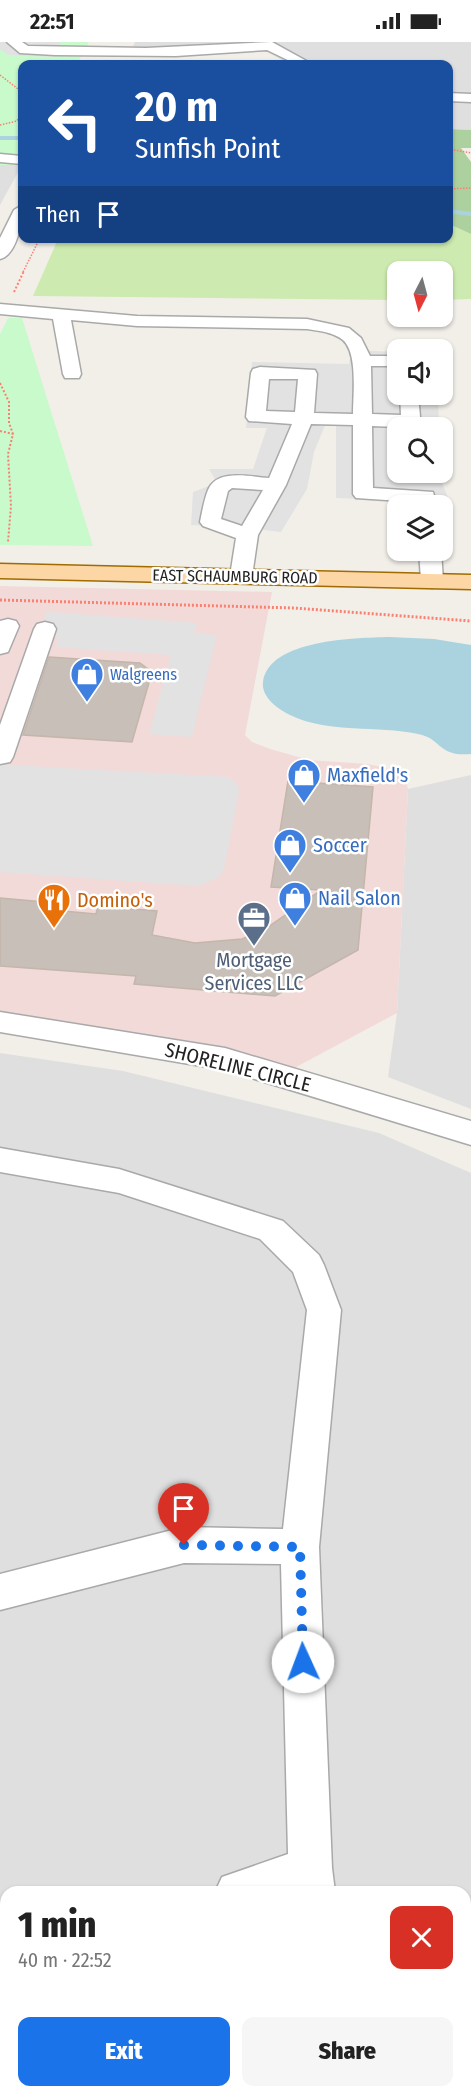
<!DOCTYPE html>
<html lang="en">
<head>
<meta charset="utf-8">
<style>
  body { margin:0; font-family:"Fira Sans Condensed",sans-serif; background:#f6f6f6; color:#222; height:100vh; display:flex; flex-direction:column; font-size:22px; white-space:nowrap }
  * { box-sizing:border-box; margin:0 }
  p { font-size:20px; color:#767676 }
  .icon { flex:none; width:33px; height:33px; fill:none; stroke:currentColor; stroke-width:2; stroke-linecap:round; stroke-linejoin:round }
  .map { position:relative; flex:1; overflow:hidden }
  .side { position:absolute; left:0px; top:1844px; width:471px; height:212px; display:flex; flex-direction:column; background:#fff; border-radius:18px 18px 0 0; box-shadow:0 2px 4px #0004 }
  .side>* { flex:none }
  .banner { position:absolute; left:18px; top:18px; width:435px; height:183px; border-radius:12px; box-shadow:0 2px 4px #0004; background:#1a4fa0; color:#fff; overflow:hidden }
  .needle { width:39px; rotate:186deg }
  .buttons { position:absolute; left:387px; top:219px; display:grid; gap:12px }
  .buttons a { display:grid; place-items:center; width:66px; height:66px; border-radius:12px; background:#fff; box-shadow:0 2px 4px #0004; font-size:30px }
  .pin { position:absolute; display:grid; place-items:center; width:51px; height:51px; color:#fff; margin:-62px -26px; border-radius:50% 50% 50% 0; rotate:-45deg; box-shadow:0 0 6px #0007 }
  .pin .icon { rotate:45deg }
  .me { position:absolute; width:66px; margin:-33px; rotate:358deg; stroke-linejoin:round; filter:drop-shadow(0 0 4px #0008) }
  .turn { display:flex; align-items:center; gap:21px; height:126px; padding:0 18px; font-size:27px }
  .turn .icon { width:78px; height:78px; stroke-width:2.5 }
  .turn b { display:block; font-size:42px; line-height:51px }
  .then { display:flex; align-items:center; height:57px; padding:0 18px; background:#0003; gap:12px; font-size:22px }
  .round { display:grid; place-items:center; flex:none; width:63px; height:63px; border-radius:12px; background:#f6f6f6 }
  .head { display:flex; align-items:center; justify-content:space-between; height:102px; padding:0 18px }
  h1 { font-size:36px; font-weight:800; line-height:45px }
  .cta { display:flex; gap:12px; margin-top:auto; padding:12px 18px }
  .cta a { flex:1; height:69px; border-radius:12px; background:#1a73e8; color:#fff; font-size:24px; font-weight:800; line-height:69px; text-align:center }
  .cta a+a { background:#f6f6f6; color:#222 }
  .status { display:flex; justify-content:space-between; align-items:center; height:42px; padding:0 30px; background:#fff; direction:ltr }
  .status svg { height:16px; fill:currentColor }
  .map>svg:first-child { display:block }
  .residential { fill:#e0dfdf; fill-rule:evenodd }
  .commercial { fill:#f2dad9 }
  .grass { fill:#cdebb0 }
  .forest { fill:#add19e }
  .park { fill:#c8facc }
  .parking { fill:#e2e2e2 }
  .water { fill:#aad3df }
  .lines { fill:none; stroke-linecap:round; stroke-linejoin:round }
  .stream { stroke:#aad3df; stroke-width:4 }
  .building { fill:#c7bfb8; stroke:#c4b6ab; stroke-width:1.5 }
  .minor-casing { stroke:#a9a9a9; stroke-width:3 }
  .major-casing { stroke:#a06b00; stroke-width:3 }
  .path-far2 { stroke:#fa8072; stroke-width:1.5; stroke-dasharray:1.5 1.5; stroke-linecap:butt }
  .path-far1 { stroke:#fa8072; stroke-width:2; stroke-dasharray:2 2; stroke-linecap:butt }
  .path { stroke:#fa8072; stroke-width:3; stroke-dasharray:2 2; stroke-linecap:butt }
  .minor { fill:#fff; fill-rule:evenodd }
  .major { fill:#fcd6a4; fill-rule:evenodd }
  .route { stroke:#1a73e8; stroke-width:10; stroke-dasharray:0 18 }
  .labels { text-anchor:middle; stroke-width:5; stroke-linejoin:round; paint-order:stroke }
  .far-street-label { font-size:16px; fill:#222; stroke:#fff }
  .far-shop-label { font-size:16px; fill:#366cbe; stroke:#fff; text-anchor:start }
  .shop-label { font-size:20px; fill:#366cbe; stroke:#fff; text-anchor:start }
  .food-label { font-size:20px; fill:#c56008; stroke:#fff; text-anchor:start }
  .service-label { font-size:20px; fill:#4e5e75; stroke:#fff }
  .street-label { font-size:20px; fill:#222; stroke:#fff }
</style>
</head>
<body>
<div class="status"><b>22:51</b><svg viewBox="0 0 49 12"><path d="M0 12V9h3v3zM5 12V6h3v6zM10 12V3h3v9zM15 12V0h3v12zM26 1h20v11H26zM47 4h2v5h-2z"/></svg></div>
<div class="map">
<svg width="471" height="2054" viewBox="0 0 471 2054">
  <rect width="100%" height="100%" fill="#f2efe9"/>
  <g class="residential">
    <path d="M135 0H471V88L449 87 448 22H289L251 1 142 7 133 4Z"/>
    <path d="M0 123H22L0 163Z"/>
    <path d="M471 733V1067L388 1035 397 971 408 747Z"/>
    <path d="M0 1011 123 1029 379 1091 471 1131V2054H0ZM6 1850H465V2049H6Z"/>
  </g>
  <path class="commercial" d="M0 544 272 550 245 693 252 700 270 707 309 718 367 722 382 725 399 731 406 739 408 747 397 971 285 1031 0 978Z"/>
  <path class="grass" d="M449 182 471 192V257L443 258 442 230H398L397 258 33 254 58 197 448 196Z"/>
  <path class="forest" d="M448 87 471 88V106H461L471 120V192L449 182Z"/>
  <g class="park">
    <path d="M0 0H89L77 22H22V123H0Z"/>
    <path d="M8 276H22L93 504 0 503V292Z"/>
  </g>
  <g class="parking">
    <path d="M0 0H61L52 15 8 13 0 7Z"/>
    <path d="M352 308 397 310 398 352 438 353 439 385 398 386V430L438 431 449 458 444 460 336 456V382L326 381 314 410 307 447 281 490 241 485 191 483 193 450 212 443 215 437 209 427H253L267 386H246L252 320 349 322Z"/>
    <path d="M47 570 197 581 194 591 217 593 192 695 149 692 171 613 56 605 59 596 37 594Z"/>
    <path d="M0 721 10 723 227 735 236 740 239 749 224 827 219 835 199 844 0 830Z"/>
  </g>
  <path class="water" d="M389 595 434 597 471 603V712C437 715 443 697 418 692 377 683 329 692 290 673 278 667 261 655 263 640 269 597 356 596 389 595Z"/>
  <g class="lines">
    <g class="stream">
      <path d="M0 96H22"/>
      <path d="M448 169 471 172"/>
    </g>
  </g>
  <g class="building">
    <path d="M49 615 140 621 152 630 132 700 23 693Z"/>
    <path d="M288 739 373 745 358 908 275 954 134 942 136 934 0 924V856L44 860 41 867 96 872 98 864 157 869 152 893 195 901 242 897 265 887 321 848 271 845Z"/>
  </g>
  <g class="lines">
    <g class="minor-casing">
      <g id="minor">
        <path d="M7 0H22L28 4 146 6 272 0 312 22H296L267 8 176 14 55 13 20 11Z"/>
        <path d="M448 51 471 52V60L448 59Z"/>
        <path d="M0 112 22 114V122L0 120Z"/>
        <path d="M22 163C23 178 17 213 0 217V196L14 168Z"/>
        <path d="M0 262 137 274 307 277 349 286 361 296 370 314H398V324H371L372 372 401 373 400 352H418L421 386 372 384 373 446 433 450 437 464H417L416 460 356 456 353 452V383L311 382 286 443 258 493 252 534 249 539 241 541 233 539 230 534 236 496 203 484 200 480C202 470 204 458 208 448 217 426 251 435 269 436L292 382 249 379 246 375 251 331 253 327 260 325 315 328 317 332 314 371 353 372C353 353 358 311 343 298 333 290 319 289 307 287L137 284 71 278 81 332 79 336H65L63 332 53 277 0 272ZM269 337H298L295 370 266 369ZM232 446 263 448 242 484 221 477 228 449Z"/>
        <path d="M419 508H441L443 539 440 544 432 546 424 544 421 539Z"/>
        <path d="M8 577 16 579 19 584 8 610 0 612V579Z"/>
        <path d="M45 580 53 582 56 587 13 715 10 720 0 722V683L34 587 37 582Z"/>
        <path d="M0 970 225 1006 471 1079V1103L225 1028 0 990Z"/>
        <path d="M0 1106 119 1127 283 1179 319 1213 324 1223 341 1268 319 1505 332 1826 335 1850H215L222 1835 288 1812 281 1522 184 1521 0 1568V1532L184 1485 283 1487 307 1268 293 1230 260 1197 119 1151 0 1130Z"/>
        <path d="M6 1911V1957L0 1959V1913Z"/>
        <path d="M314 2049H360L362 2054H314Z"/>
      </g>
    </g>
    <g class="major-casing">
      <path id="major" d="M0 522 471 533V547L0 536Z"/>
    </g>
    <g class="path-far2">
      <path d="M0 33 22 50"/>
      <path d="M0 83 17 79 22 69"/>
      <path d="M448 107 471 111"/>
      <path d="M448 147 471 146"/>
      <path d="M23 230 40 196"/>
    </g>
    <g class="path-far1">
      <path d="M14 250 24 229"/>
      <path d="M0 341 9 360V381L13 392 8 412 11 464 8 500"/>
      <path d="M0 389 13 392"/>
    </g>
    <path class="path" d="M0 558 294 566 471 579"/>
    <use href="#minor" class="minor"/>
    <use href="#major" class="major"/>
  </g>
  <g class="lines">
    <path class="route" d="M184 1503 300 1505 303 1620"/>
  </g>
  <defs>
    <g id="shop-pin" transform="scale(1.725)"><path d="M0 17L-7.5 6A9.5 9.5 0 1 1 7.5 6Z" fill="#3f7fe0" stroke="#fff"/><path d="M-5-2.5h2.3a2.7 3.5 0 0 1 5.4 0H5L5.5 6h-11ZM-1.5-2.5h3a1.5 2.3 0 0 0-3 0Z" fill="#fff"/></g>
    <g id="restaurant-pin" transform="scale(1.725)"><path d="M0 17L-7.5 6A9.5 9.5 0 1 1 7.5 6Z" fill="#e8710a" stroke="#fff"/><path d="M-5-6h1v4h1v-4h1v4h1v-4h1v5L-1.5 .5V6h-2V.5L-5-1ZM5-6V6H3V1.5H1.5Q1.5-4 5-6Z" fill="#fff"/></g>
    <g id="office-pin" transform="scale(1.725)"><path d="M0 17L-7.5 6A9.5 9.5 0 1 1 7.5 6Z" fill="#5c6f8a" stroke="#fff"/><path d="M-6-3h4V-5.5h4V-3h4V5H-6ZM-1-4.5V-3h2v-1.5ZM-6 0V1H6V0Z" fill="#fff"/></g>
  </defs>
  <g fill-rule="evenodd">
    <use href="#shop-pin" x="87" y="632"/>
    <use href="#shop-pin" x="304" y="733"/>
    <use href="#shop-pin" x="290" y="803"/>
    <use href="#shop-pin" x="295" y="856"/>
    <use href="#restaurant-pin" x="54" y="858"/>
    <use href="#office-pin" x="254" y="876"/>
  </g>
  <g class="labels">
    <g class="far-street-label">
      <text transform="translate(235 534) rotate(1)" y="6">EAST SCHAUMBURG ROAD</text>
    </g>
    <g class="far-shop-label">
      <text x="110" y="638">Walgreens</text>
    </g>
    <g class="shop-label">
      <text x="327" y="740">Maxfield's</text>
      <text x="313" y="810">Soccer</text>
      <text x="318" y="863">Nail Salon</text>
    </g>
    <g class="food-label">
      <text x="77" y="865">Domino's</text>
    </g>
    <g class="service-label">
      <text x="254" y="925">Mortgage<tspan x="254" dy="23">Services LLC</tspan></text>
    </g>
    <g class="street-label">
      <text transform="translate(238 1025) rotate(14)" y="7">SHORELINE CIRCLE</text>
    </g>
  </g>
</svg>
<div class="buttons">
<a><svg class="needle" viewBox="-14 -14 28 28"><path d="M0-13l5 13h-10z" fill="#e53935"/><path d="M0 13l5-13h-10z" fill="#767676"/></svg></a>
<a><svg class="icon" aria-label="sound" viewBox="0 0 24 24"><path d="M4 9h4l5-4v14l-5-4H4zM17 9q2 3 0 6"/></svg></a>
<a><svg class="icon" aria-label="search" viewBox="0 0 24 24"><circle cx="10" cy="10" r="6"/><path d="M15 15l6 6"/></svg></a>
<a><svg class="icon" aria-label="layers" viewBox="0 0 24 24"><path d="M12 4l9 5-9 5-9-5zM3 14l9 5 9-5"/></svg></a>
</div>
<div class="pin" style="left:184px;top:1503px;background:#d93025"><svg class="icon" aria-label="arrive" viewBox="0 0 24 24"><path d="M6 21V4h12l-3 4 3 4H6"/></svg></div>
<svg class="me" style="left:303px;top:1620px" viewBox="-20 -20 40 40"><circle r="19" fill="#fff"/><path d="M0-13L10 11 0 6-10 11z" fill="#1a73e8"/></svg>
<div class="banner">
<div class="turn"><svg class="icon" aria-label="left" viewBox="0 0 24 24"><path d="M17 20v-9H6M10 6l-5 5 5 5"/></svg><div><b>20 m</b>Sunfish Point</div></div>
<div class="then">Then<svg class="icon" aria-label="arrive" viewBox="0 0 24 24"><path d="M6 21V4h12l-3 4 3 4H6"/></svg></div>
</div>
<section class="side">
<div class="head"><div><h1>1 min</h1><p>40 m · 22:52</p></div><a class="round" style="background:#d93025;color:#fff"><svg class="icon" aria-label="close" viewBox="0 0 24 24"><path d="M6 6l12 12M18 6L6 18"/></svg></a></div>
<div class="cta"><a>Exit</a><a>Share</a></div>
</section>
</div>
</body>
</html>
